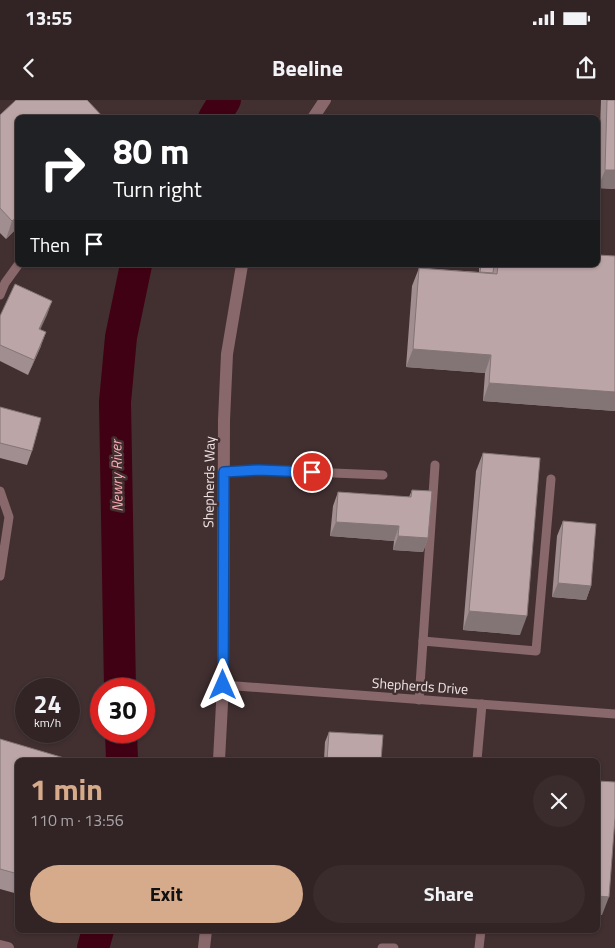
<!DOCTYPE html>
<html lang="en">
<head>
<meta charset="utf-8">
<style>
  body { margin:0; font-family:"Titillium Web",sans-serif; background:#3a2c2d; color:#f1f3f6; height:100vh; display:flex; flex-direction:column; font-size:19px; white-space:nowrap }
  * { box-sizing:border-box; margin:0 }
  p { font-size:16px; color:#a8a4a7 }
  .icon { flex:none; width:28px; height:28px; fill:none; stroke:currentColor; stroke-width:2; stroke-linecap:round; stroke-linejoin:round }
  .map { position:relative; flex:1; overflow:hidden }
  .drawer { position:absolute; left:15px; top:658px; width:585px; height:175px; display:flex; flex-direction:column; background:#322425; border-radius:8px; box-shadow:0 1px 4px #0004,0 0 0 1px #4d4142 }
  .drawer>* { flex:none }
  .hud { position:absolute; left:15px; top:15px; width:585px; height:152px; border-radius:8px; box-shadow:0 1px 4px #0004,0 0 0 1px #4d4142; background:#202124; color:#fff; overflow:hidden }
  .speed { position:absolute; left:15px; top:578px; display:flex; gap:10px; font-size:25px; font-weight:700; text-align:center }
  .speed>* { display:grid; place-content:center; width:65px; height:65px; border-radius:50%; background:#322425; box-shadow:0 1px 4px #0004,0 0 0 1px #4d4142; line-height:1 }
  .speed small { font-size:12px; font-weight:400 }
  .speed .limit { border:8px solid #d22; background:#fff; color:#111 }
  .pin { position:absolute; display:grid; place-items:center; width:42px; height:42px; color:#fff; margin:-21px; border:2px solid #fff; border-radius:50%; box-shadow:0 1px 5px #0007 }
  .me { position:absolute; width:55px; margin:-28px; rotate:0deg; stroke-linejoin:round; filter:drop-shadow(0 0 4px #0008) }
  .turn { display:flex; align-items:center; gap:18px; height:105px; padding:0 15px; font-size:22px }
  .turn .icon { width:65px; height:65px; stroke-width:2.5 }
  .turn b { display:block; font-size:35px; line-height:42px }
  .then { display:flex; align-items:center; height:48px; padding:0 15px; background:#0003; gap:10px; font-size:19px }
  .round { display:grid; place-items:center; flex:none; width:52px; height:52px; border-radius:26px; background:#3a2c2d }
  .headline { display:flex; align-items:center; justify-content:space-between; height:85px; padding:0 15px }
  h1 { font-size:30px; font-weight:700; line-height:38px; color:#d6ab8b }
  .cta { display:flex; gap:10px; margin-top:auto; padding:10px 15px }
  .cta a { flex:1; height:58px; border-radius:30px; background:#d6ab8b; color:#111; font-size:20px; font-weight:700; line-height:58px; text-align:center }
  .cta a+a { background:#3a2c2d; color:#f1f3f6 }
  .status { display:flex; justify-content:space-between; align-items:center; height:35px; padding:0 25px; background:#322425; direction:ltr }
  .status svg { height:14px; fill:currentColor }
  header { display:flex; justify-content:space-between; align-items:center; height:65px; padding:0 15px; background:#322425; font-size:22px; font-weight:700 }
  .map>svg:first-child { display:block }
  .lines { fill:none; stroke-linecap:round; stroke-linejoin:round }
  .river { stroke:#410114; stroke-width:32 }
  .service { stroke:#89686b; stroke-width:9 }
  .minor { stroke:#89686b; stroke-width:12 }
  .wall { fill:#a18e90 }
  .shaded-wall { fill:#837475 }
  .building { fill:#bba5a7; stroke:#837475 }
  .route-casing { stroke:#114b97; stroke-width:12 }
  .route { stroke:#1a73e8; stroke-width:9 }
  .labels { text-anchor:middle; stroke-width:5; stroke-linejoin:round; paint-order:stroke }
  .street-label { font-size:14px; fill:#f0e4e5; stroke:#423031 }
  .water-label { font-size:15px; font-style:italic; fill:#fda9b3; stroke:#423031 }
</style>
</head>
<body>
<div class="status"><b>13:55</b><svg viewBox="0 0 49 12"><path d="M0 12V9h3v3zM5 12V6h3v6zM10 12V3h3v9zM15 12V0h3v12zM26 1h20v11H26zM47 4h2v5h-2z"/></svg></div>
<header><svg class="icon" aria-label="back" viewBox="0 0 24 24"><path d="M15 5l-7 7 7 7"/></svg>Beeline<svg class="icon" aria-label="share" viewBox="0 0 24 24"><path d="M12 15V3M7 8l5-5 5 5M5 13v7h14v-7"/></svg></header>
<div class="map">
<svg width="615" height="848" viewBox="0 0 615 848">
  <rect width="100%" height="100%" fill="#423031"/>
  <g class="lines">
    <g class="river">
      <path d="M214 18 225 0"/>
      <path d="M120 589 115 302 121 237 136 165"/>
      <path d="M121 631 122 660"/>
      <path d="M93 848 98 830"/>
    </g>
    <g class="service">
      <path d="M0 195 5 183 18 165"/>
      <path d="M224 372 258 370 383 375"/>
      <path d="M0 391 9 417 0 476"/>
      <path d="M423 541 435 365"/>
      <path d="M223 585 615 614"/>
      <path d="M419 600 423 541 536 551 551 379"/>
      <path d="M477 660 482 604"/>
      <path d="M382 848H394"/>
      <path d="M479 848 481 830"/>
    </g>
    <g class="minor">
      <path d="M313 18 325 0"/>
      <path d="M219 660 223 585 224 320 227 254 242 165"/>
      <path d="M0 846 8 848"/>
      <path d="M204 848 206 830"/>
    </g>
  </g>
  <g class="wall">
    <path d="M601 0H615V89L598 88Z"/>
    <path d="M0 15 18 127 6 139 0 133Z"/>
    <path d="M615 156V311L483 301 485 273 406 267 412 186 419 168 479 172V165H598Z"/>
    <path d="M52 201 40 229 41 246 28 275 0 261V216Z"/>
    <path d="M0 307 32 351 27 365 0 358Z"/>
    <path d="M483 353 520 535 463 530 476 371Z"/>
    <path d="M412 390 428 438 423 452 393 450 394 441 330 436 333 406 338 392 409 397Z"/>
    <path d="M563 421 591 486 586 500 552 497 557 436Z"/>
    <path d="M329 632 381 660H324L325 642Z"/>
    <path d="M0 639 18 660V794L0 789Z"/>
  </g>
  <g class="shaded-wall">
    <path d="M605 70H615V89L598 88Z"/>
    <path d="M18 116V127L6 139 12 121Z"/>
    <path d="M52 201 47 215 34 243 39 229Z"/>
    <path d="M46 232 41 246 28 275 34 260Z"/>
    <path d="M413 249 491 255 485 273 406 267Z"/>
    <path d="M489 283 615 292V311L483 301Z"/>
    <path d="M336 422 399 426 394 441 330 436Z"/>
    <path d="M398 436 428 438 423 452 393 450Z"/>
    <path d="M558 483 591 486 586 500 552 497Z"/>
    <path d="M469 511 527 516 520 535 463 530Z"/>
    <path d="M598 796 609 797 602 815H598Z"/>
  </g>
  <g class="building">
    <path d="M16 0H87L104 18H18V116L12 121 0 108V15Z"/>
    <path d="M607 0H615V70H605Z"/>
    <path d="M598 155 615 156V292L489 283 491 255 413 249 419 168 497 174 498 165H598Z"/>
    <path d="M481 165H494L493 173 480 172Z"/>
    <path d="M15 184 52 201 39 229 46 232 34 260 0 245V216Z"/>
    <path d="M0 307 41 318 32 351 0 343Z"/>
    <path d="M483 353 540 358 527 516 469 511Z"/>
    <path d="M412 390 432 391 428 438 398 436 399 426 336 422 338 392 411 397Z"/>
    <path d="M563 421 596 424 591 486 558 483Z"/>
    <path d="M329 632 383 635 381 660H327Z"/>
    <path d="M0 639 71 660H18V774L0 769Z"/>
    <path d="M598 681 615 682V718L609 797 598 796Z"/>
  </g>
  <g class="lines">
    <g class="route-casing">
      <path id="route" d="M223 585 224 372 258 370 312 372"/>
    </g>
    <use href="#route" class="route"/>
  </g>
  <g class="labels">
    <g class="street-label">
      <text transform="translate(209 382) rotate(-89)" y="5">Shepherds Way</text>
      <text transform="translate(420 586) rotate(4)" y="5">Shepherds Drive</text>
    </g>
    <g class="water-label">
      <text transform="translate(117 376) rotate(-91)" y="5">Newry River</text>
    </g>
  </g>
</svg>
<div class="speed"><div>24<small>km/h</small></div><div class="limit">30</div></div>
<div class="pin" style="left:312px;top:372px;background:#d93025"><svg class="icon" aria-label="arrive" viewBox="0 0 24 24"><path d="M6 21V4h12l-3 4 3 4H6"/></svg></div>
<svg class="me" style="left:223px;top:585px" viewBox="-20 -20 40 40"><path d="M0-17L14 15 0 8-14 15z" fill="#1a73e8" stroke="#fff" stroke-width="4"/></svg>
<div class="hud">
<div class="turn"><svg class="icon" aria-label="right" viewBox="0 0 24 24"><path d="M7 20v-9h11M14 6l5 5-5 5"/></svg><div><b>80 m</b>Turn right</div></div>
<div class="then">Then<svg class="icon" aria-label="arrive" viewBox="0 0 24 24"><path d="M6 21V4h12l-3 4 3 4H6"/></svg></div>
</div>
<section class="drawer">
<div class="headline"><div><h1>1 min</h1><p>110 m · 13:56</p></div><a class="round"><svg class="icon" aria-label="close" viewBox="0 0 24 24"><path d="M6 6l12 12M18 6L6 18"/></svg></a></div>
<div class="cta"><a>Exit</a><a>Share</a></div>
</section>
</div>
</body>
</html>
